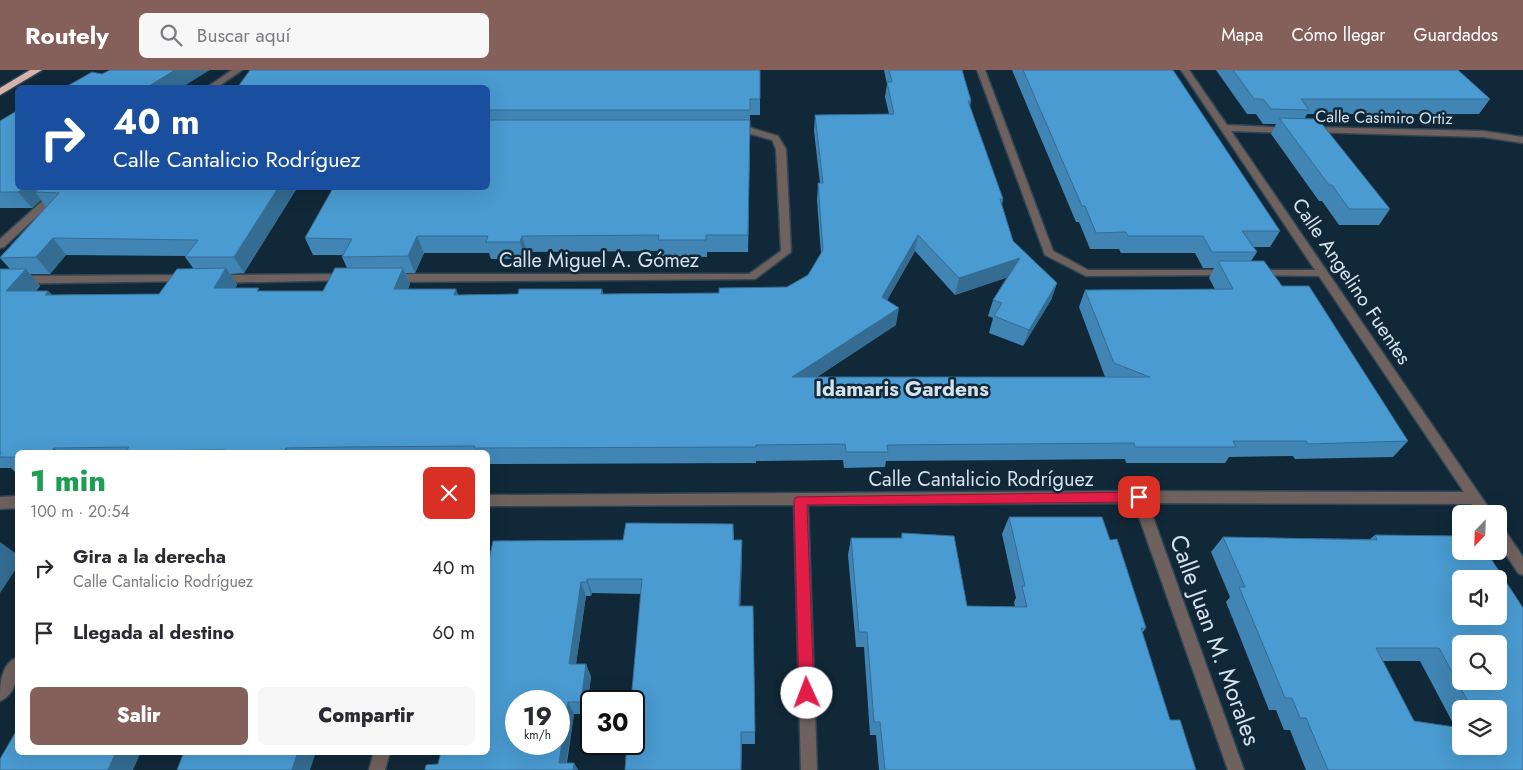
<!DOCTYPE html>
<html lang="es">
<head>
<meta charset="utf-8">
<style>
  body { margin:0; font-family:Jost,sans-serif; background:#f7f7f7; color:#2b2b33; height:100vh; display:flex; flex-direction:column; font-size:19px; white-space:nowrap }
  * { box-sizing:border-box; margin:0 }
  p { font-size:16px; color:#7c7c81 }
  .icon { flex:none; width:28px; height:28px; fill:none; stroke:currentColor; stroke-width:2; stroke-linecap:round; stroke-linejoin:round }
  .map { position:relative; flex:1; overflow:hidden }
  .details { position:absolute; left:15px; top:380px; width:475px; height:305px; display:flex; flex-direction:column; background:#fff; border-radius:8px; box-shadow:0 5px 20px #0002 }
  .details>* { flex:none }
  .hud { position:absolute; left:15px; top:15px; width:475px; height:105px; border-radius:8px; box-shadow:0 5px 20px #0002; background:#1a4fa0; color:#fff; overflow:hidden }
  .needle { width:32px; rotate:203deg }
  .tools { position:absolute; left:1452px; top:435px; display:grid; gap:10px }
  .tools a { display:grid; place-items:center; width:55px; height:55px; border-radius:8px; background:#fff; box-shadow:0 5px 20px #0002; font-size:25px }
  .speed { position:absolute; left:505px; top:620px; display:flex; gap:10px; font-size:25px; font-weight:700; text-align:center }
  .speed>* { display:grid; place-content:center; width:65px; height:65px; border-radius:50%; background:#fff; box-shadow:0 5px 20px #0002; line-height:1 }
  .speed small { font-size:12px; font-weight:400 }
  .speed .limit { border:2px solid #111; border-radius:8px; background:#fff; color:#111 }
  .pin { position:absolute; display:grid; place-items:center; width:42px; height:42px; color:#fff; margin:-21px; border-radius:10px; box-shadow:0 2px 8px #0006 }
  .me { position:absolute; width:55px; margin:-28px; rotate:358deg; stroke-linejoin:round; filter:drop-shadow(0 0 4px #0008) }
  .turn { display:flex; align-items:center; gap:18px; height:105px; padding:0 15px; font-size:22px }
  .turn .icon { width:65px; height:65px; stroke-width:2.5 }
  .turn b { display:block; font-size:35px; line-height:42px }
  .round { display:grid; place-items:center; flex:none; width:52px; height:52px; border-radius:8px; background:#f7f7f7 }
  .head { display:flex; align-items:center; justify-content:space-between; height:85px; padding:0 15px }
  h1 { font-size:30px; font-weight:800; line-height:38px; color:#1e9e55 }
  .action { display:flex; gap:10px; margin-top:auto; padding:10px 15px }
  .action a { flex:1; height:58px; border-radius:8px; background:#855f5a; color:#fff; font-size:20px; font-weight:800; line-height:58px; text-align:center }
  .action a+a { background:#f7f7f7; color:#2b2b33 }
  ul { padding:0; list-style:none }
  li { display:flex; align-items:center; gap:15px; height:65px; padding:0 15px }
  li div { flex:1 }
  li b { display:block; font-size:19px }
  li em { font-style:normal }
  header { display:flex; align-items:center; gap:30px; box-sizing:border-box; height:70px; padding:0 25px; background:#855f5a; color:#fff }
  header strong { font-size:24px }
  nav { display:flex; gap:28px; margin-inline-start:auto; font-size:18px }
  .search { width:350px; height:45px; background:#f7f7f7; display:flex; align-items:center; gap:12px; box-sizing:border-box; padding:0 18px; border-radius:8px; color:#7c7c81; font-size:19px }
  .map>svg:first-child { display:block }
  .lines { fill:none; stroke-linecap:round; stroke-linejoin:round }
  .minor-casing { stroke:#304655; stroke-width:3 }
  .highway-casing { stroke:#304655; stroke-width:3 }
  .minor { fill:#6f615e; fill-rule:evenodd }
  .highway { fill:#d7b5ac; fill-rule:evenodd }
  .wall { fill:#4085b4; fill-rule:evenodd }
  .shaded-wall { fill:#346c92 }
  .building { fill:#4a9bd1; stroke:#346c92; fill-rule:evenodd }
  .route { fill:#e11d48; stroke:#92132f }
  .labels { text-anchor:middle; stroke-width:5; stroke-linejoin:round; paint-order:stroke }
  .far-street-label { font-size:16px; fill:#d4e2ed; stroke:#112838 }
  .street-label { font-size:20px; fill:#d4e2ed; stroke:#112838 }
  .neighbourhood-label { font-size:21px; font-weight:bold; fill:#d4e2ed; stroke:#112838 }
  .near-street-label { font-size:24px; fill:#d4e2ed; stroke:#112838 }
</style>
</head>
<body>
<header>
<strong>Routely</strong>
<div class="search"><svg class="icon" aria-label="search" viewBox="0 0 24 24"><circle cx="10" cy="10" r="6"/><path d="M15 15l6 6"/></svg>Buscar aquí</div>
<nav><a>Mapa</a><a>Cómo llegar</a><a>Guardados</a></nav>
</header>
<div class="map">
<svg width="1523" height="700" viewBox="0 0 1523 700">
  <rect width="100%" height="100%" fill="#112838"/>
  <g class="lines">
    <g class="minor-casing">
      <g id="minor">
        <path d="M232 0H242L216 18H206Z"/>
        <path d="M977 0H985L1053 181 1088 200H1227L1232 203 1231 205 1086 206 1045 185Z"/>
        <path d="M1181 0H1189L1227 55 1292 58V62L1289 63 1231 61 1493 444H1478L1471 434 1148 433 1244 700H1228L1134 433 808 435 817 700H801L794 435 488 436V425L1139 421 1464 422 1319 206 1253 205 1252 203 1257 200H1315Z"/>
        <path d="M734 57H748L778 66 786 79 791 182 755 209 392 212 387 208 392 204H749L781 181 776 79 772 70 747 63 731 62 730 60Z"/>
        <path d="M1311 57 1483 61 1523 67V73L1483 67 1308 62V58Z"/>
        <path d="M57 118H67L4 177 0 178V169Z"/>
        <path d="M345 204 349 206 350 208 349 210 217 213 212 209 217 205Z"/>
        <path d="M185 205 189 207 190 209 189 211 0 214V206Z"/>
        <path d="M18 426V438L0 439V427Z"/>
        <path d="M1499 457 1504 459 1523 487V505L1518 503 1499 474Z"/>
        <path d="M18 587C18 603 17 624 0 631 0 615 0 594 18 587Z"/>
        <path d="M374 682H390L385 700H369Z"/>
      </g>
    </g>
    <g class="highway-casing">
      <path id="highway" d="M30 0H42L0 25V18Z"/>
    </g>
    <use href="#minor" class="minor"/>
    <use href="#highway" class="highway"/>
  </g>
  <g class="wall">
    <path d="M760 0V45H750L748 182H707V187L660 186V181L527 182 525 189H491L489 183H424L415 203H406L410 214 408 219H456L458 225 518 224 602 219 603 224 719 223 787 217 808 205 821 184 817 130 818 113H820L814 61 815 45 889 44 885 27 887 14 884 0H962L971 31 970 37 1003 129 1002 135 1013 171 1057 213 1051 230 1023 276 989 263 993 248 988 246 993 230 1007 207 955 225 915 181 887 230 896 255 817 307H1105L1079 237 1085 220 1215 219 1209 208 1214 198H1203L1195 183H1121L1119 179H1090L1079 152H1076L1012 0H1173L1280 161 1270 177H1254L1257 182 1251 191 1282 216 1408 371 1393 387 1295 389 1293 386 1229 387 1225 393H1126L1125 389 886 391 885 397 844 398 843 390 756 391V393L488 394V382H18V403H16L11 398H0V199H10L0 188V187L46 137 41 130 32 138H0V51L18 118H297L244 203 230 204 237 215 235 218 261 221H323L347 198 342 187 343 185H313L305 168 488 118V18ZM66 185 186 186 185 187 193 198 159 224 52 225 48 221H36L40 216 30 204H50Z"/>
    <path d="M1216 0H1458L1490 29 1479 44H1307L1305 48 1390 139 1379 155H1339L1322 131H1319L1271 64 1276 54H1263L1256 44H1247Z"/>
    <path d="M1009 447 1110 470 1146 558 1142 563 1170 650 1196 700H879L876 665H870L864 577H856L848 485 851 468H901L902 463 967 536 1015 537 1014 532 1016 528 1002 464Z"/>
    <path d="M626 453 733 454 734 470H742V485L740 536H753L755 674H742L741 700H625L627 674H634V631H631L641 524 592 523 591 526H586L576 594H586L591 607 586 644H574L567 693H574L578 700H425L426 695 438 694 441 682H488V495L493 471 623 470ZM516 631H559V674H516Z"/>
    <path d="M1375 465 1461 466V481H1486L1523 538V700H1306L1290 660H1284L1276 640H1269L1226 532 1230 527 1211 482 1223 467 1370 469ZM1461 509H1499V546H1461ZM1461 574H1499V611H1461ZM1383 591H1420L1455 657 1414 651ZM1461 639H1499V676H1461Z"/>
  </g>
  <g class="shaded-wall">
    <path d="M175 0H210L181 18H146Z"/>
    <path d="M750 50V66L748 182V165Z"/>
    <path d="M24 118H55L35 122 41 130 32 138 18 122Z"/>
    <path d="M278 118H297L244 203 234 187Z"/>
    <path d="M918 165 915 181 880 243 882 227Z"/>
    <path d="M417 166 424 183 415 203 408 186Z"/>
    <path d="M522 166 527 182 525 189 520 172Z"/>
    <path d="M53 168 66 185 50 204 36 187Z"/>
    <path d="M1020 188 1015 205 955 225 959 208Z"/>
    <path d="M226 198 237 215 225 235 214 218Z"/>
    <path d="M403 198 410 214 401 236 394 219Z"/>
    <path d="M26 199 40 216 22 238 6 221Z"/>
    <path d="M1057 213 1051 230 1023 276 1029 260Z"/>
    <path d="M456 219 462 236 454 225Z"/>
    <path d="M48 221 63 238 45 225Z"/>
    <path d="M899 238 896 255 792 323V307Z"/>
    <path d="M54 378 59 382H51Z"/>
    <path d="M286 378 289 382H284Z"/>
    <path d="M742 470V485L740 550 739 536Z"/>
    <path d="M0 472 18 485V496L0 523Z"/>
    <path d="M587 509 592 523 591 526 587 512Z"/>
    <path d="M581 512 586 526 574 607 569 594Z"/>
    <path d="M586 594 591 607 586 644 581 632Z"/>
    <path d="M568 632 574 644 565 700 559 693Z"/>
    <path d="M741 662 742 674 741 700Z"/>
    <path d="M116 682H141L133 700H108Z"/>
    <path d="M298 682H316L310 700H292Z"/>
    <path d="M574 693 578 700H573Z"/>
  </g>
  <g class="building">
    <path d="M110 0H175L146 18H64L92 2 102 4Z"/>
    <path d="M250 0H760V29H750V40H488V18H237Z"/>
    <path d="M889 0H962L971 31H968L1003 129H1000L1013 171 1057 213 1029 260 994 246 1002 233 993 230 1020 188 959 208 918 165 882 227 899 238 792 307H1150L1114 293 1085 220 1233 219 1218 191H1264L1282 216H1309L1408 371 1308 374 1306 371H1233L1236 377H1135L1134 373 887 375 888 382H846L845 374 756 375V377L474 378 475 376 343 377 286 378 284 382H224L225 380 126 381 129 377 54 378 51 382H18V387H0V384L1 382H0V199H26L6 221H48L45 225 159 224 177 199 226 198 214 218H259L257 221H323L335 198H403L394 219H456L454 225 518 224 519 219H602L601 224 719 223V218L787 217 808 205 823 180 818 113H823L815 45 894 44 887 12H892Z"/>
    <path d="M1023 0H1173L1280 161H1242L1257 182H1212L1203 166H1128L1126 162 1096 163 1085 136H1082Z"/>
    <path d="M1233 0H1458L1490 29H1301L1309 40 1271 39 1263 29H1254Z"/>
    <path d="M18 40V118H24L18 122H0V51Z"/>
    <path d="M1279 48 1318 49 1390 139H1349L1332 115H1329Z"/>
    <path d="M488 50H750L748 165H706V170H658L659 165 522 166 520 172H486L488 166H417L408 186 342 187 352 169 305 168 333 118H488Z"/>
    <path d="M40 118H278L234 187H185L198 170 53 168 36 187 0 188 59 123 35 122Z"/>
    <path d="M1009 447H1102L1110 470 1117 469 1146 558H1141L1170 650H1180L1196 700H885L880 652H874L867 562H859L851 468H902V463L954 466 967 536 1027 537 1022 516H1025Z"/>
    <path d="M626 453 733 454V470H742L739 536H753L755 662H741V700H625L627 674H634V631H631L642 509H587V512H581L569 594H586L581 632H568L559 693H574L573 700H425L426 695 438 694 441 682H488V495L493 471 623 470ZM516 631H559V674H516Z"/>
    <path d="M1375 465 1461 466V481H1486L1523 538V700H1328L1306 648H1300L1292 628H1285L1239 517H1245L1223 467 1377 470ZM1461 509H1499V546H1461ZM1461 574H1499V611H1461ZM1376 578H1439L1472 639H1499V676H1461V658L1414 651Z"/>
    <path d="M18 658V682H116L108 700H0V689Z"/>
    <path d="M184 682H298L292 700H177Z"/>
  </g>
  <path class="route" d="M1139 422 1146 427 1139 432 807 435 814 623 812 628 807 630 801 628 799 623 794 430 796 427Z"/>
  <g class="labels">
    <g class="far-street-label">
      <text transform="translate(1384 47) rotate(1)" y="6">Calle Casimiro Ortiz</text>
    </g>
    <g class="street-label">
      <text x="599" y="197">Calle Miguel A. Gómez</text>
      <text transform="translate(1352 211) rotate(56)" y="7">Calle Angelino Fuentes</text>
      <text x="981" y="416">Calle Cantalicio Rodríguez</text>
    </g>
    <g class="neighbourhood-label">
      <text x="902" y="326">Idamaris Gardens</text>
    </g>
    <g class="near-street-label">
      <text transform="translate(1215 570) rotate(70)" y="8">Calle Juan M. Morales</text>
    </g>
  </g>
</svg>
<div class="tools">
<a><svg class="needle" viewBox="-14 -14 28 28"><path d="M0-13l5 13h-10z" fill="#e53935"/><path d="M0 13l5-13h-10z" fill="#7c7c81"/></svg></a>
<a><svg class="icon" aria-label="sound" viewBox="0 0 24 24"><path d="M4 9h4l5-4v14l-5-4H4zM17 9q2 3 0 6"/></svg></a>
<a><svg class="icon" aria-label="search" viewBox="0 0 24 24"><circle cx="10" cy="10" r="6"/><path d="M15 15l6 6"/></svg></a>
<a><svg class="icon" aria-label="layers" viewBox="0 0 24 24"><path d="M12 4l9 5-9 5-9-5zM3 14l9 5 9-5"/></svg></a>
</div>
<div class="speed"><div>19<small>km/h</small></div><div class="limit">30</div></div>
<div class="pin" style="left:1139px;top:427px;background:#d93025"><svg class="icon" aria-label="arrive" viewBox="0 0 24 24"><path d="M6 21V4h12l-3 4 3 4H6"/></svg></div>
<svg class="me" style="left:807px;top:623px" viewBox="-20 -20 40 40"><circle r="19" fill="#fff"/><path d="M0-13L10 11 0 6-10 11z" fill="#e11d48"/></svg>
<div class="hud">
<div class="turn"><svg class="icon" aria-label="right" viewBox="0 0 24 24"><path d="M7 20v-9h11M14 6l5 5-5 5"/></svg><div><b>40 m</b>Calle Cantalicio Rodríguez</div></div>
</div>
<section class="details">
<div class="head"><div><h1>1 min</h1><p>100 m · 20:54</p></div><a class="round" style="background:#d93025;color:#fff"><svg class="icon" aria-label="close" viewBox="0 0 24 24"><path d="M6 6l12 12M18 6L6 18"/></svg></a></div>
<ul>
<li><svg class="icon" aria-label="right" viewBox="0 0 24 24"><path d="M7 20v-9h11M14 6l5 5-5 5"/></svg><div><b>Gira a la derecha</b><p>Calle Cantalicio Rodríguez</p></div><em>40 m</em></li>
<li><svg class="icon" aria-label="arrive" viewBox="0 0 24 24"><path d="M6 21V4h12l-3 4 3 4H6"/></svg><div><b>Llegada al destino</b></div><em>60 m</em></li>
</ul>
<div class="action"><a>Salir</a><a>Compartir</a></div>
</section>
</div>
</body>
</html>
